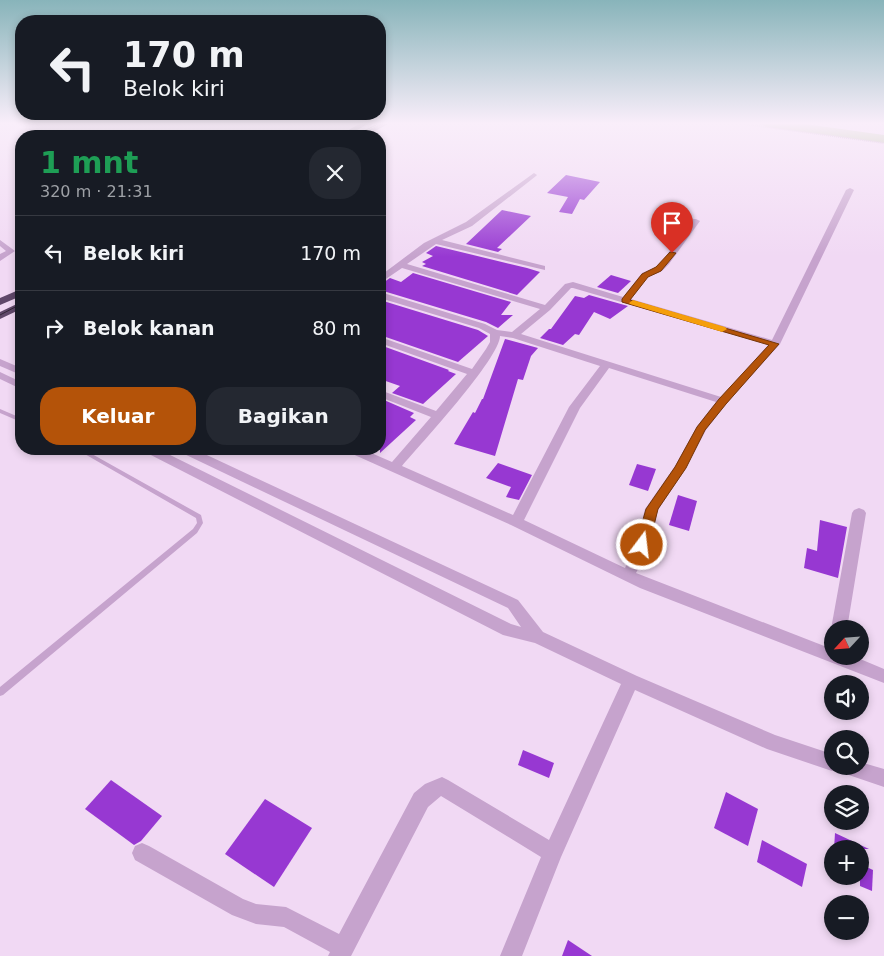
<!DOCTYPE html>
<html lang="id">
<head>
<meta charset="utf-8">
<style>
  body { margin:0; font-family:"DejaVu Sans",sans-serif; background:#242831; color:#f1f3f6; height:100vh; display:flex; flex-direction:column; font-size:19px; white-space:nowrap }
  * { box-sizing:border-box; margin:0 }
  p { font-size:16px; color:#9ea1a6 }
  .icon { flex:none; width:28px; height:28px; fill:none; stroke:currentColor; stroke-width:2; stroke-linecap:round; stroke-linejoin:round }
  .map { position:relative; flex:1; overflow:hidden }
  .details { position:absolute; left:15px; top:130px; width:371px; height:325px; display:flex; flex-direction:column; background:#171b24; border-radius:20px; box-shadow:0 2px 8px #0003 }
  .details>* { flex:none }
  .top-card { position:absolute; left:15px; top:15px; width:371px; height:105px; border-radius:20px; box-shadow:0 2px 8px #0003; background:#171b24; color:#f1f3f6; overflow:hidden }
  .needle { width:32px; rotate:244deg }
  .fabs { position:absolute; left:824px; top:620px; display:grid; gap:10px }
  .fabs a { display:grid; place-items:center; width:45px; height:45px; border-radius:50%; background:#171b24; box-shadow:0 2px 8px #0003; font-size:25px }
  .pin { position:absolute; display:grid; place-items:center; width:42px; height:42px; color:#fff; margin:-51px -21px; border-radius:50% 50% 50% 0; rotate:-45deg; box-shadow:0 0 5px #0007 }
  .pin .icon { rotate:45deg }
  .me { position:absolute; width:55px; margin:-28px; rotate:15deg; stroke-linejoin:round; filter:drop-shadow(0 0 4px #0008) }
  .turn { display:flex; align-items:center; gap:18px; height:105px; padding:0 25px; font-size:22px }
  .turn .icon { width:65px; height:65px; stroke-width:2.5 }
  .turn b { display:block; font-size:35px; line-height:42px }
  .round { display:grid; place-items:center; flex:none; width:52px; height:52px; border-radius:20px; background:#242831 }
  .overview { display:flex; align-items:center; justify-content:space-between; height:85px; padding:0 25px }
  h1 { font-size:30px; font-weight:700; line-height:38px; color:#1e9e55 }
  .action { display:flex; gap:10px; margin-top:auto; padding:10px 25px }
  .action a { flex:1; height:58px; border-radius:20px; background:#b45309; color:#fff; font-size:20px; font-weight:700; line-height:58px; text-align:center }
  .action a+a { background:#242831; color:#f1f3f6 }
  ul { padding:0; list-style:none }
  li { display:flex; align-items:center; gap:15px; height:75px; padding:0 25px; border-top:1px solid #363941 }
  li div { flex:1 }
  li b { display:block; font-size:19px }
  li em { font-style:normal }
  .map>svg:first-child { display:block }
  .lines { fill:none; stroke-linecap:round; stroke-linejoin:round }
  .river { fill:#99b475; fill-rule:evenodd }
  .building { fill:#9738d2 }
  .path { stroke:#b18db9; stroke-width:2; stroke-dasharray:1 1; stroke-linecap:butt }
  .service { fill:#c6a3cd; fill-rule:evenodd }
  .minor { fill:#c6a3cd; fill-rule:evenodd }
  .trunk { fill:#60486a; fill-rule:evenodd }
  .tram { stroke:#322637; stroke-width:1 }
  .route { fill:#b45309; stroke:#753606 }
  .slow { fill:#f59e0b }
</style>
</head>
<body>
<div class="map">
<svg width="884" height="956" viewBox="0 0 884 956">
  <rect width="100%" height="100%" fill="#f1d9f4"/>
  <g class="lines">
    <path class="river" d="M760 123H798L884 135V143L766 127Z"/>
  </g>
  <g class="building">
    <path d="M566 175 600 182 584 200 580 199 572 214 559 212 568 197 547 193Z"/>
    <path d="M502 210 531 216 497 248 502 249 498 252 466 244Z"/>
    <path d="M436 246 527 268 540 272 517 295 422 266 426 264 422 262 433 256 426 253Z"/>
    <path d="M413 273 511 302 501 315H513L498 328 486 322 380 290V285L390 278 401 282Z"/>
    <path d="M611 275 631 281 618 293 597 287Z"/>
    <path d="M589 295 628 306 610 319 594 312 579 335 575 334 563 345 540 338 549 329H551L575 296 584 298Z"/>
    <path d="M380 300 478 330 488 336 458 362 380 335Z"/>
    <path d="M505 339 538 348 531 356 523 380 518 379 495 456 454 444 473 412 475 413 482 399H483Z"/>
    <path d="M380 345 449 370 448 371 456 374 423 404 392 393 400 386 380 379Z"/>
    <path d="M384 400 414 413 410 417 416 420 380 453V404Z"/>
    <path d="M498 463 532 475 519 500 506 497 511 487 486 478Z"/>
    <path d="M637 464 656 469 648 491 629 485Z"/>
    <path d="M678 495 697 501 689 531 669 525Z"/>
    <path d="M820 520 847 527 838 578 804 568 807 548 817 551Z"/>
    <path d="M523 750 554 763 549 778 518 765Z"/>
    <path d="M111 780 162 816 141 841 134 845 85 809Z"/>
    <path d="M726 792 758 809 748 846 714 828Z"/>
    <path d="M265 799 312 828 274 887 225 854Z"/>
    <path d="M835 833 869 849H834Z"/>
    <path d="M762 840 807 864 802 887 757 862Z"/>
    <path d="M860 864 873 870 872 891 860 886Z"/>
    <path d="M568 940 592 956H562Z"/>
  </g>
  <g class="lines">
    <path class="path" d="M737 123 884 143"/>
    <g class="service">
      <path d="M0 409 21 418V422L0 413Z"/>
      <path d="M76 449H83L201 515 203 523 197 533 3 695 0 696V687L193 529 197 523 196 518Z"/>
    </g>
    <g class="minor">
      <path d="M534 173 537 175 536 176 472 226 442 240 545 266V270L436 244 407 264 545 305 565 284 573 282 623 297 642 273 656 267 663 260 693 219H696L700 221 669 264 662 271 648 277 631 299 772 340 846 190 850 188 854 190 780 344 727 403 706 430 686 468 658 510 650 545 636 573 832 649V656H853L884 669V683L640 588 511 525 348 452 346 449H362L392 462 431 417 380 397V390L436 411 467 374 380 343V337L472 369 486 349 490 342V334L479 328 380 298V292L485 324 497 330 512 332 540 309 402 268 380 283V276L424 243 466 222ZM571 288H573L768 345 721 397 521 334 550 310ZM500 336 513 338 600 366 569 407 513 515 402 466C420 445 500 358 500 336ZM609 368 716 402 697 426 675 466 645 509 636 545 625 568 524 520 580 408Z"/>
      <path d="M0 240 15 251 0 261V254L6 251 0 246Z"/>
      <path d="M0 359 21 368V375L0 366Z"/>
      <path d="M0 372 21 382V389L0 379Z"/>
      <path d="M143 449H158L511 624 521 627 508 608 180 452 178 449H194L518 600 543 632 637 676 775 735 832 754V766H860V762L884 769V787L840 772 838 768 832 771 767 749 635 690 561 857 522 956H500L541 857 441 796 428 807 351 956H328L330 952 284 927 256 924 232 915 135 860 132 853 135 846 142 843 149 846 243 899 256 904 286 907 339 934 414 793 425 784 442 777 448 780 549 840 621 684 535 643 503 635 145 452Z"/>
      <path d="M859 508 864 510 866 513 847 629H832V631L831 629 852 513 854 510Z"/>
    </g>
    <g class="trunk">
      <path d="M361 123H370L346 136H338Z"/>
      <path d="M381 123H390L366 136H358Z"/>
      <path d="M21 289V296L0 305V298Z"/>
      <path d="M21 302V309L0 319V312Z"/>
    </g>
    <g class="tram">
      <path d="M354 136 380 123"/>
      <path d="M0 315 21 304"/>
    </g>
  </g>
  <linearGradient id="sky" x2="0" y2="1"><stop stop-color="#88b4ba"/><stop offset="0.48" stop-color="#f9eefa"/><stop offset="1" stop-color="#f9eefa" stop-opacity="0"/></linearGradient>
  <rect width="884" height="257" fill="url(#sky)"/>
  <path class="route" d="M670 252 676 253 661 271 648 277 630 300 779 344 726 404 705 430 686 468 658 509 649 545 647 548H638L636 545 646 509 675 467 697 427 719 399 769 345 622 302V299L642 274 656 267Z"/>
  <path class="slow" d="M633 300 725 327 727 329 722 332 719 331 630 304 629 303Z"/>
</svg>
<div class="fabs">
<a><svg class="needle" viewBox="-14 -14 28 28"><path d="M0-13l5 13h-10z" fill="#e53935"/><path d="M0 13l5-13h-10z" fill="#9ea1a6"/></svg></a>
<a><svg class="icon" aria-label="sound" viewBox="0 0 24 24"><path d="M4 9h4l5-4v14l-5-4H4zM17 9q2 3 0 6"/></svg></a>
<a><svg class="icon" aria-label="search" viewBox="0 0 24 24"><circle cx="10" cy="10" r="6"/><path d="M15 15l6 6"/></svg></a>
<a><svg class="icon" aria-label="layers" viewBox="0 0 24 24"><path d="M12 4l9 5-9 5-9-5zM3 14l9 5 9-5"/></svg></a>
<a>+</a>
<a>−</a>
</div>
<div class="pin" style="left:672px;top:253px;background:#d93025"><svg class="icon" aria-label="arrive" viewBox="0 0 24 24"><path d="M6 21V4h12l-3 4 3 4H6"/></svg></div>
<svg class="me" style="left:642px;top:545px" viewBox="-20 -20 40 40"><circle r="17" fill="#b45309" stroke="#fff" stroke-width="3"/><path d="M0-11L8 9 0 5-8 9z" fill="#fff"/></svg>
<div class="top-card">
<div class="turn"><svg class="icon" aria-label="left" viewBox="0 0 24 24"><path d="M17 20v-9H6M10 6l-5 5 5 5"/></svg><div><b>170 m</b>Belok kiri</div></div>
</div>
<section class="details">
<div class="overview"><div><h1>1 mnt</h1><p>320 m · 21:31</p></div><a class="round"><svg class="icon" aria-label="close" viewBox="0 0 24 24"><path d="M6 6l12 12M18 6L6 18"/></svg></a></div>
<ul>
<li><svg class="icon" aria-label="left" viewBox="0 0 24 24"><path d="M17 20v-9H6M10 6l-5 5 5 5"/></svg><div><b>Belok kiri</b></div><em>170 m</em></li>
<li><svg class="icon" aria-label="right" viewBox="0 0 24 24"><path d="M7 20v-9h11M14 6l5 5-5 5"/></svg><div><b>Belok kanan</b></div><em>80 m</em></li>
</ul>
<div class="action"><a>Keluar</a><a>Bagikan</a></div>
</section>
</div>
</body>
</html>
